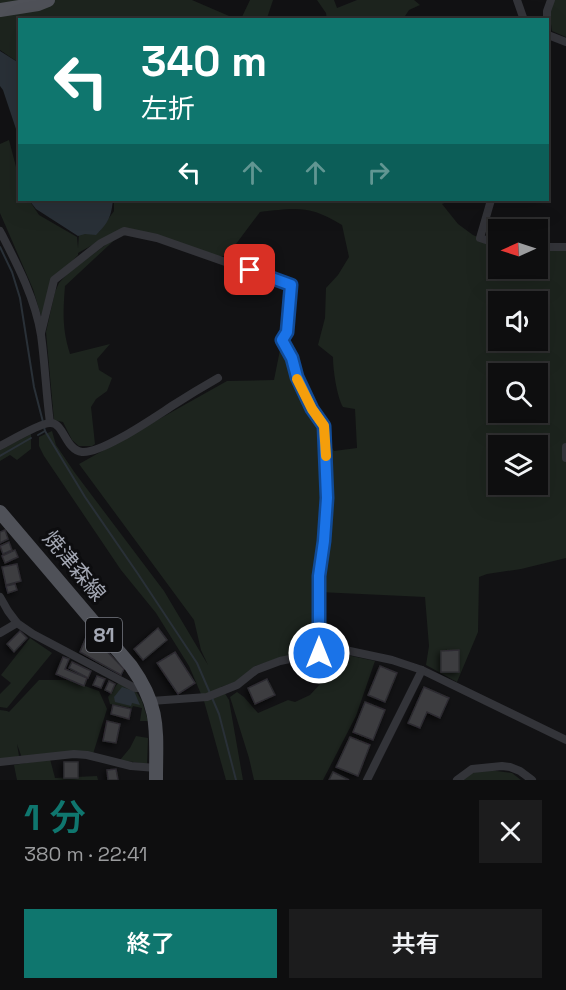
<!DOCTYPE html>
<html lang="ja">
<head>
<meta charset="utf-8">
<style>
  body { margin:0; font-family:"Space Grotesk","Noto Sans JP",sans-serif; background:#1c1c1d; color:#f1f3f6; height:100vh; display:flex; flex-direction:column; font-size:22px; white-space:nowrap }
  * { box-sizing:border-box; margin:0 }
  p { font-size:20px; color:#9b9c9e }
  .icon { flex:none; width:33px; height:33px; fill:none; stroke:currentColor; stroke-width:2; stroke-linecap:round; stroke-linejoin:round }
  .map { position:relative; height:780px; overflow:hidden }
  .side { display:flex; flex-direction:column; background:#0e0e0f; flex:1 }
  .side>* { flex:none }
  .guide { position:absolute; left:18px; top:18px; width:531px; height:183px; border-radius:0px; box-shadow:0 6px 24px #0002,0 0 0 2px #2e2e2f; background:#0f766e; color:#fff; overflow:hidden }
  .needle { width:39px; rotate:267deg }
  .fabs { position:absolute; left:488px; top:219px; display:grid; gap:12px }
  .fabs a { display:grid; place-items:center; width:60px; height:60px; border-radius:0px; background:#0e0e0f; box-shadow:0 6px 24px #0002,0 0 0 2px #2e2e2f; font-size:30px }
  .pin { position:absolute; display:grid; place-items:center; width:51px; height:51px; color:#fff; margin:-26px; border-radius:12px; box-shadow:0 3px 9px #0006 }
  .me { position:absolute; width:66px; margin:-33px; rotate:0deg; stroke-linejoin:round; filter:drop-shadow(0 0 4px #0008) }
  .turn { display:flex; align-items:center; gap:21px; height:126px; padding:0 24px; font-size:27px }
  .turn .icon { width:78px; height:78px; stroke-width:2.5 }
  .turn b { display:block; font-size:42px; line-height:51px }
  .lanes { display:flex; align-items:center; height:57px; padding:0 24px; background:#0003; justify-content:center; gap:30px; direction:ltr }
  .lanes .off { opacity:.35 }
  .round { display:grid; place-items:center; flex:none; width:63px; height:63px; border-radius:0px; background:#1c1c1d }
  .overview { display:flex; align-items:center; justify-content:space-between; height:102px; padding:0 24px }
  h1 { font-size:36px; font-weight:600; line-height:45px; color:#0f766e }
  .action { display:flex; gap:12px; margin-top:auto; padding:12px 24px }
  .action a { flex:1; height:69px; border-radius:0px; background:#0f766e; color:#fff; font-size:24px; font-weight:600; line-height:69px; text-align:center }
  .action a+a { background:#1c1c1d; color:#f1f3f6 }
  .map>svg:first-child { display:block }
  .green { fill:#1d241e; fill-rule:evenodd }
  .water { fill:#293037 }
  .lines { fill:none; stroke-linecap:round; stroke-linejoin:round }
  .stream { stroke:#293037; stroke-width:2 }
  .building { fill:#3c3d41; stroke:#2d2c30; stroke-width:1.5; filter:url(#shadow) }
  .minor { stroke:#333439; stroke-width:8 }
  .primary { stroke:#4f5158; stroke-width:14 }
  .route-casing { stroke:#114b97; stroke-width:15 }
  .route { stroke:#1a73e8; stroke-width:10 }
  .slow { stroke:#f59e0b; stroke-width:10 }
  .labels { text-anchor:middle; stroke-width:6; stroke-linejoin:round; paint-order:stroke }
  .shield { fill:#0d0d0f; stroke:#777a82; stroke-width:1.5 }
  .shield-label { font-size:20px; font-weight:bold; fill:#a4a8b4 }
  .street-label { font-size:21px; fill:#a4a8b4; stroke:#0d0d0f }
</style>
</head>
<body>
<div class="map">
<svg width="566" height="780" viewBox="0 0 566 780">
  <defs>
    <filter id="shadow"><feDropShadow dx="-2.5" dy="2.5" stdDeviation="3" flood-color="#0009"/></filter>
  </defs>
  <rect width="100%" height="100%" fill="#121214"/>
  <g class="green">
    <path d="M0 0H192L236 19 20 20 19 63 0 50Z"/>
    <path d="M250 0H273L267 18 272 19H241Z"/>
    <path d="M317 0H334L337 8 357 0H414L420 5 409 10 403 19 327 20 326 13Z"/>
    <path d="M551 0H566V37L552 31 549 10Z"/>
    <path d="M9 140 19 178 20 200H29L39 215 77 237 78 248 79 234 99 232 114 211V200H448L447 202 442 204 458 224 473 235 480 238 498 242V268H537V247H566V558L521 569 487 574 479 577 478 632 457 682 426 665 429 646 425 597 319 592 316 647 255 666 235 682 221 687 229 700 243 780H226L204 701 189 666 156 613 121 570 44 456 39 446V437L52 431 56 445 75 473 164 591 208 665 201 650 194 620 79 464 227 381 274 380 282 340 313 419 334 451 357 448 355 409 343 407C337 397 333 370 333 357L318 345 325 318 326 288 338 275 349 257 342 225C309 205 297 208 260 212L227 256H210L121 229 78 253V255L54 280 51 295 41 316 33 289 0 213V144ZM498 302H537V340H498ZM498 374H537V412H498ZM498 446H537V484H498Z"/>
    <path d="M123 232 65 286C63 312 62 329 70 354L110 344 97 359 99 370 112 378 107 391 96 399 91 407 95 444 92 446H79L72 440 63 422 54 420 46 332 55 292 59 283 69 272Z"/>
    <path d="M31 434V449L17 460 10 455 0 461V450Z"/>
    <path d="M30 638 52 653 7 708 0 707V694L11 683 1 675Z"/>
    <path d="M347 655 375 661 356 716 323 780H254L249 758 230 697 237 692 244 697 258 713 288 700 295 702 310 695 321 683 325 657Z"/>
    <path d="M39 680H68L99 691 107 709 93 754 22 758 17 744 19 756 10 759H0V710L7 711 9 712Z"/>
    <path d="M118 683 135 690 142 701 148 721H140L142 708 133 706 132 708 110 704 108 697Z"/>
    <path d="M136 736 148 738 147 764 120 760 130 748Z"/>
    <path d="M50 759 55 778 97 776 98 780H17L14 765Z"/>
    <path d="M489 770 512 773 521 780H462L474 771Z"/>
  </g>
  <g class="water">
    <path d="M0 51 19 63V178L18 173 16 129 3 90 0 86Z"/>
    <path d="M29 200H113C111 217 109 222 96 235L85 234 78 236 36 209Z"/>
    <path d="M122 687 134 691 140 705 132 703 131 706 115 702 114 697Z"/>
  </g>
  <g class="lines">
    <g class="stream">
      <path d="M0 247 12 272 20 298 34 387 43 422"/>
      <path d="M44 427 45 431 85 497 138 574 197 663 219 714 236 780"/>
      <path d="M38 435 45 431"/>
      <path d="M0 456 31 438"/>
    </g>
  </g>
  <g class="building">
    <path d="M5 530 8 539 0 543V532Z"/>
    <path d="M9 542 12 550 3 554 0 546Z"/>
    <path d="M15 550 18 557 5 563 2 556Z"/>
    <path d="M17 564 21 581 6 585 2 567Z"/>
    <path d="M15 584 17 590 8 593 6 586Z"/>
    <path d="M158 628 167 640 143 660 134 649Z"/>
    <path d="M20 631 27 638 14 652 7 644Z"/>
    <path d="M88 632 124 669 121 675 80 652Z"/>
    <path d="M459 650V672H441V651Z"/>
    <path d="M175 652 195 683 178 694 157 663Z"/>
    <path d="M63 657 69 659 65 669 87 678 84 686 56 674Z"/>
    <path d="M72 662 91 671 88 678 69 668Z"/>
    <path d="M380 666 397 673 385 702 368 695Z"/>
    <path d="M97 676 105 679 101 688 93 685Z"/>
    <path d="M267 679 275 695 255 704 248 688Z"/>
    <path d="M109 681 115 684 111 693 105 690Z"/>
    <path d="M424 687 449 698 440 718 427 712 420 728 408 723Z"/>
    <path d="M365 702 385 710 373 740 353 732Z"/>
    <path d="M113 705 131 709 129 719 111 714Z"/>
    <path d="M107 721 120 724 116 743 103 741Z"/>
    <path d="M350 737 370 745 358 776 336 767Z"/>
    <rect x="64" y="762" width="14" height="16"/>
    <path d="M116 769 118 780H108L107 770Z"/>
    <path d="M333 772 349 780H329Z"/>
  </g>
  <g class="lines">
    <g class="minor">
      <path d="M517 0 524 20"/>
      <path d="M547 20V11L551 0"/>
      <path d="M548 35 566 42"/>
      <path d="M491 200 480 238 498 244"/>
      <path d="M0 231C17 264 35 298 41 335 45 364 46 393 50 423"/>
      <path d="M537 247H566"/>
      <path d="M41 333 54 280 101 243 124 231 157 238 291 285 287 332 282 340 292 358 297 377 312 409 324 426 327 498 324 541 319 576V653"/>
      <path d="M0 446C10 441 40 423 50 423 64 422 65 450 82 452 102 454 156 416 175 404 189 395 204 386 218 378"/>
      <path d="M566 447V458"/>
      <path d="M0 597 8 611 17 623 33 634 135 688H144"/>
      <path d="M0 633 17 623"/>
      <path d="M151 701 207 697 237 685 256 670 280 661 319 653 345 650 392 660 422 670 566 740"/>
      <path d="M0 762 74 754 87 755 131 766 156 768"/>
      <path d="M367 780 422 670"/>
      <path d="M457 780 472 769 502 766 510 767 520 771 532 780"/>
    </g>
    <g class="primary">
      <path d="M0 10 38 4 48 0"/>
      <path d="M0 512 131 666C161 708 156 731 156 780"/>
    </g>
  </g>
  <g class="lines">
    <g class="route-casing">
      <path id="route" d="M250 270 291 285 287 332 282 340 292 358 297 377 312 409 324 426 327 498 324 541 319 576V653"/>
    </g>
    <use href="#route" class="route"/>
    <path class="slow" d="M297 379 312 409 324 426 326 456"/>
  </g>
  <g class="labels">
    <rect class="shield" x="86" y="618" width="36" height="34" rx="4.5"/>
    <g class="shield-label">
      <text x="104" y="642">81</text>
    </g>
    <g class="street-label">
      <text transform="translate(74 566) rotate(50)" y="7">焼津森線</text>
    </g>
  </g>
</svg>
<div class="fabs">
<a><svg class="needle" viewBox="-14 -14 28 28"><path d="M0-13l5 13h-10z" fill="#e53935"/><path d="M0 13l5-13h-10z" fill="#9b9c9e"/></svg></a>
<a><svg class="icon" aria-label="sound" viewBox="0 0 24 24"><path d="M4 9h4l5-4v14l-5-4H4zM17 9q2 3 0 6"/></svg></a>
<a><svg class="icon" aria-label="search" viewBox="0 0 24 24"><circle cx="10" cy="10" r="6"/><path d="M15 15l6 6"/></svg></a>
<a><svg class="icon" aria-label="layers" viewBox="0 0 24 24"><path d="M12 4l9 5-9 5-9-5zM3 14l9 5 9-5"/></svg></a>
</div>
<div class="pin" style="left:250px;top:270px;background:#d93025"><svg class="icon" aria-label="arrive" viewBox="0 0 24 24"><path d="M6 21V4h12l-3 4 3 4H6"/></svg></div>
<svg class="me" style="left:319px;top:653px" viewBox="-20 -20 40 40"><circle r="17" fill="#1a73e8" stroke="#fff" stroke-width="3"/><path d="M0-11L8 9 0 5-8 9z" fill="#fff"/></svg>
<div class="guide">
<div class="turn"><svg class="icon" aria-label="left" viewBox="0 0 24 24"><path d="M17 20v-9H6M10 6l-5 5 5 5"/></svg><div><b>340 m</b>左折</div></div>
<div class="lanes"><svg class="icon" aria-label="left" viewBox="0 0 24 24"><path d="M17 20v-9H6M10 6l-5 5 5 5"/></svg><svg class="icon off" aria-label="ahead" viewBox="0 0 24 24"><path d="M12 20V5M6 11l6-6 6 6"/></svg><svg class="icon off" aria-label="ahead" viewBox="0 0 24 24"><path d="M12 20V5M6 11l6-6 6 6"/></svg><svg class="icon off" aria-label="right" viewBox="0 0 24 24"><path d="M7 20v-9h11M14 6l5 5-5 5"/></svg></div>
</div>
</div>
<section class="side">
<div class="overview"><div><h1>1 分</h1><p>380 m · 22:41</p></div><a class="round"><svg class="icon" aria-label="close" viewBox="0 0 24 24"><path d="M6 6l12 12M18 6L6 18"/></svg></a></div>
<div class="action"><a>終了</a><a>共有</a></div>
</section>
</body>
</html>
